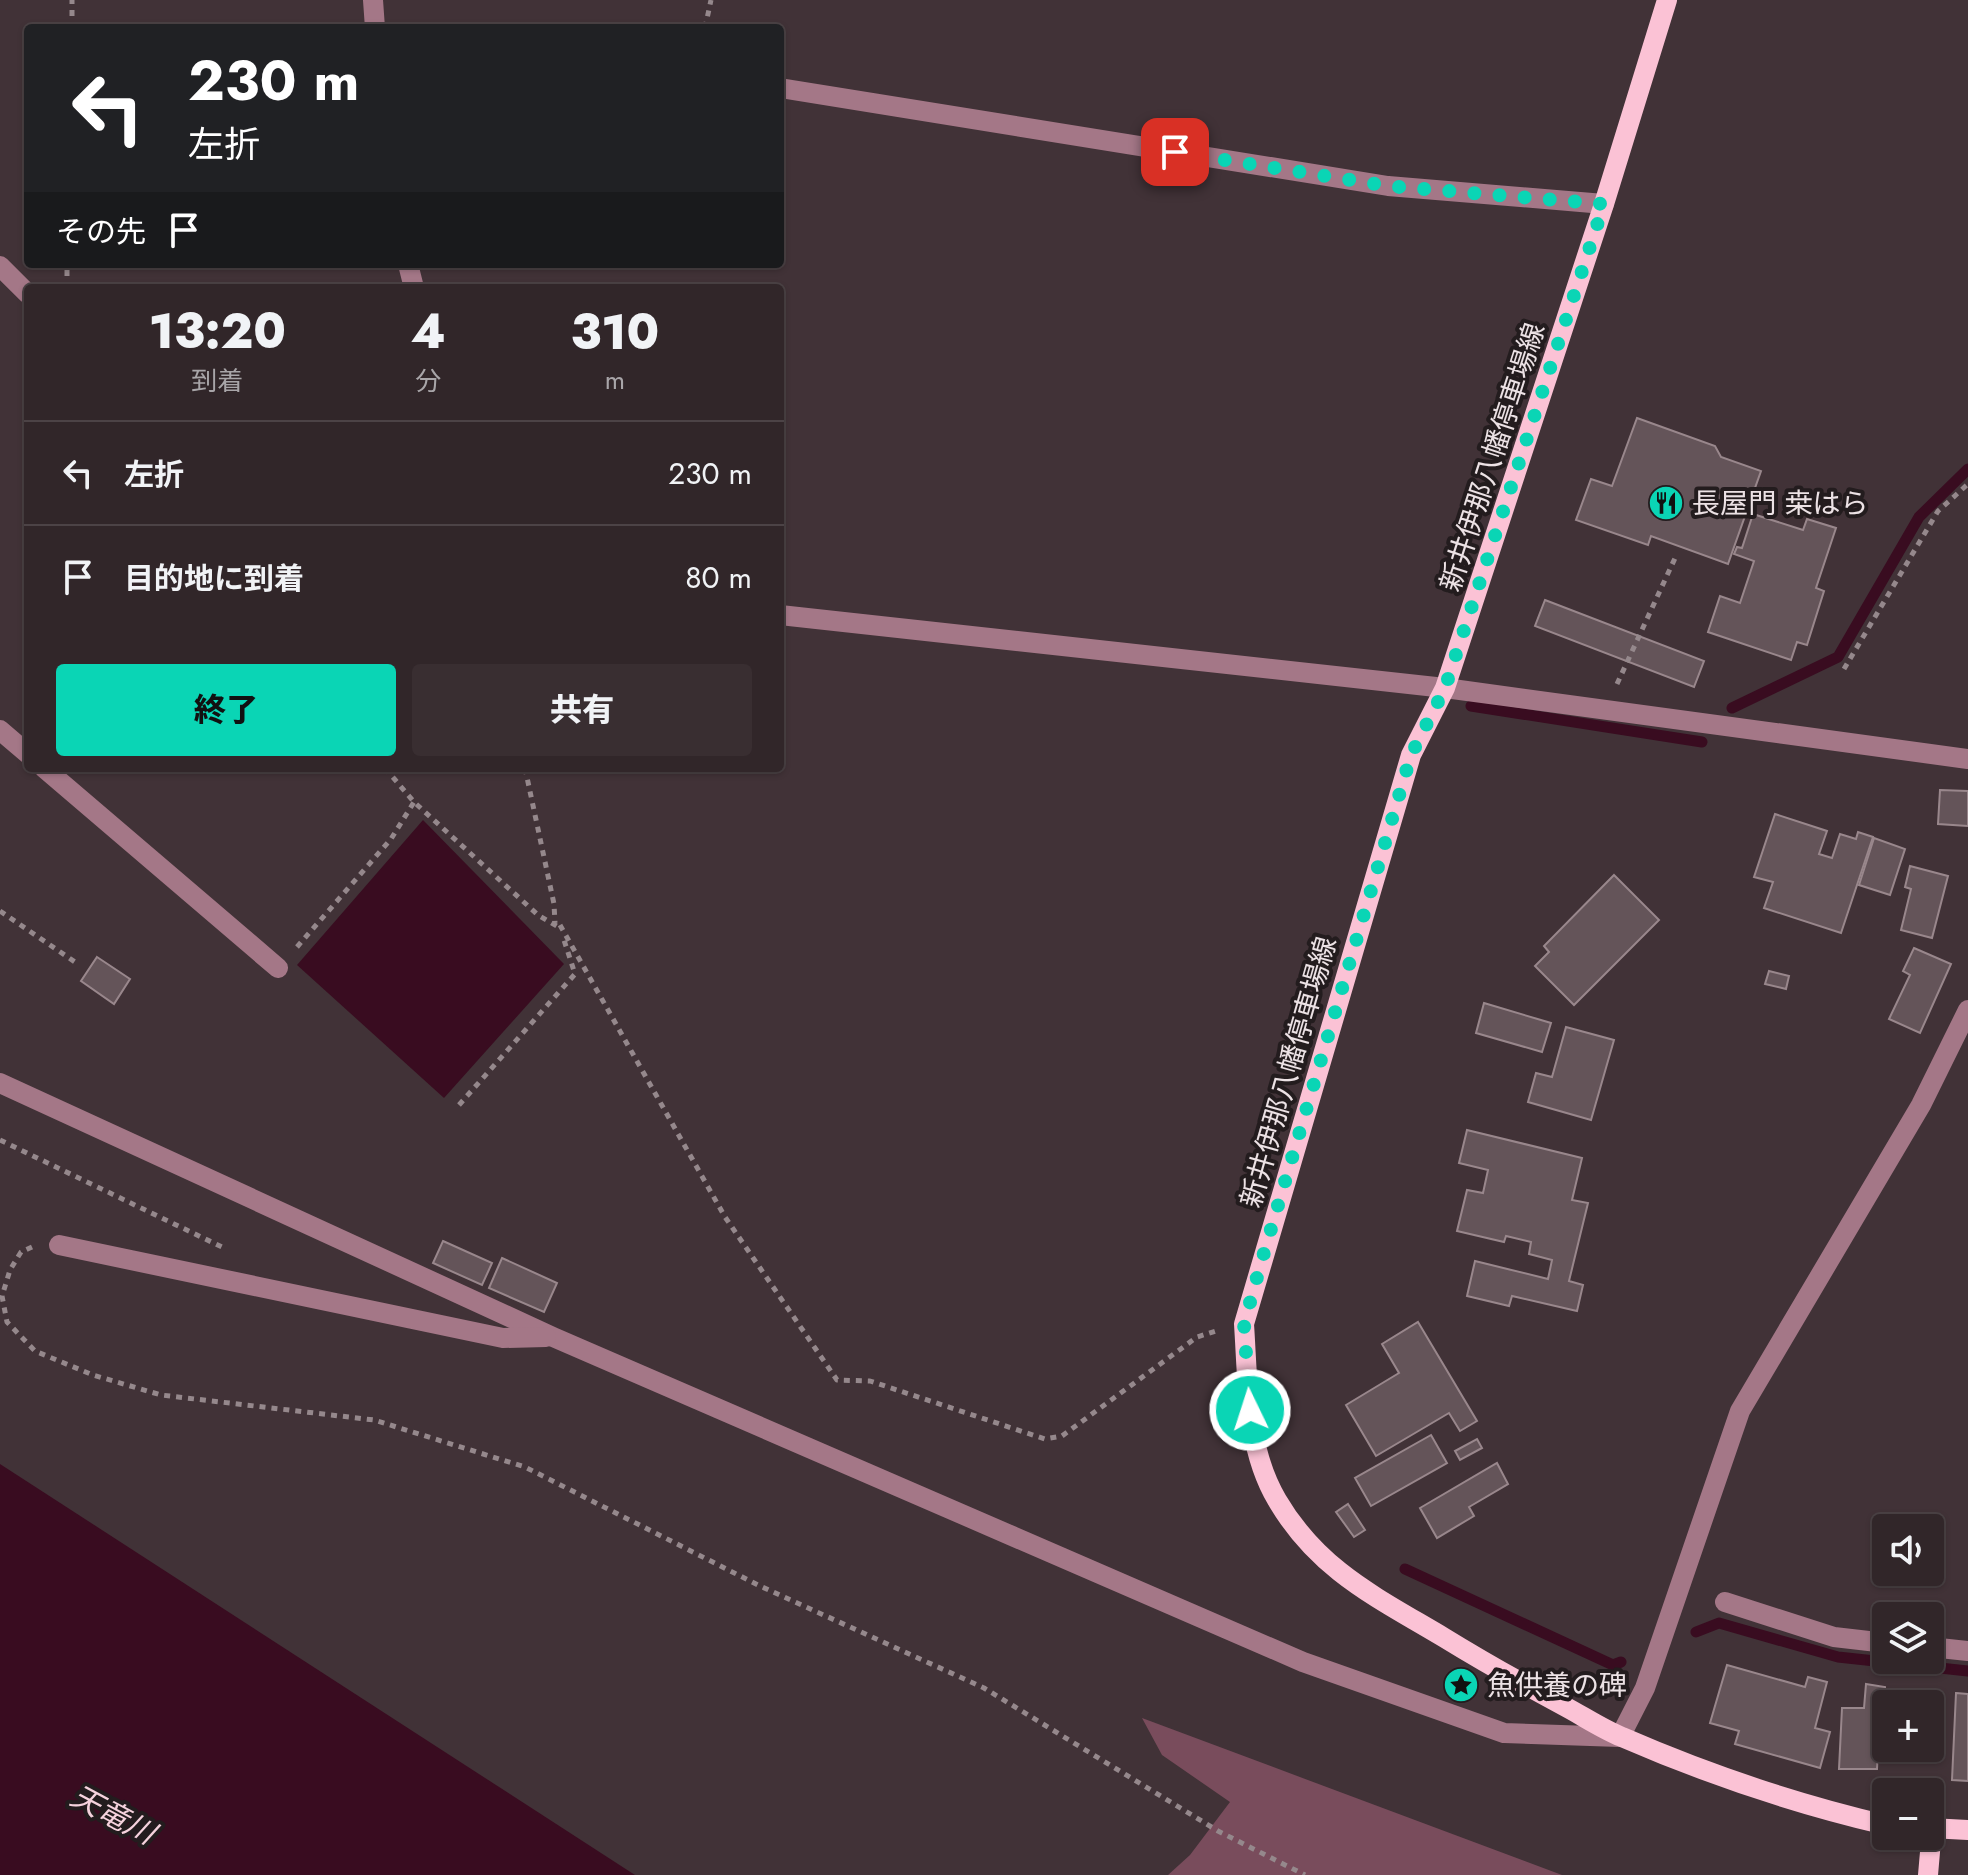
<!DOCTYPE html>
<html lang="ja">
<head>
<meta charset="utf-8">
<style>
  body { margin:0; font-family:Jost,"Noto Sans JP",sans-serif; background:#392e31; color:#f1f3f6; height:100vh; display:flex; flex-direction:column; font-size:30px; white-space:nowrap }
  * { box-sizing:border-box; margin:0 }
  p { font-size:26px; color:#a8a5a8 }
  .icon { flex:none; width:44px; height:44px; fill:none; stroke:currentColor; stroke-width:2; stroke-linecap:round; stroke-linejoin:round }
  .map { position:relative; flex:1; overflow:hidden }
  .details { position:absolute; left:24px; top:284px; width:760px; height:488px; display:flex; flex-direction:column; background:#312629; border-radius:8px; box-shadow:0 2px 6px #0004,0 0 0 2px #4c4346 }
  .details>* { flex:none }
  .top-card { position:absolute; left:24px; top:24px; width:760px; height:244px; border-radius:8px; box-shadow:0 2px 6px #0004,0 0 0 2px #4c4346; background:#202124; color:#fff; overflow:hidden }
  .buttons { position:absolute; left:1872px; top:1514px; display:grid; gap:16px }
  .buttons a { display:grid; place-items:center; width:72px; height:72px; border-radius:8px; background:#312629; box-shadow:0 2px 6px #0004,0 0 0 2px #4c4346; font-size:40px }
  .pin { position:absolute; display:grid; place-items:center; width:68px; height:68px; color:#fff; margin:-34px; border-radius:16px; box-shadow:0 4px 12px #0006 }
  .me { position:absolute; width:88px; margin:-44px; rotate:356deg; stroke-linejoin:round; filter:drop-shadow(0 0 6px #0008) }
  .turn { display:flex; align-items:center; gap:28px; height:168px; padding:0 32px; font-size:36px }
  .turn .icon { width:104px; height:104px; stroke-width:2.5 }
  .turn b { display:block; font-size:56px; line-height:68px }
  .then { display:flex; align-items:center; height:76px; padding:0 32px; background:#0003; gap:16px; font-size:30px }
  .eta { display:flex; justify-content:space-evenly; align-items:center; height:136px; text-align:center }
  .eta b { font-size:48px; font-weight:800; line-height:56px }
  .primary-button { display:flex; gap:16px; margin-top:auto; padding:16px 32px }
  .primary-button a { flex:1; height:92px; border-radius:8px; background:#0ad5b5; color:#111; font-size:32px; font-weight:800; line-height:92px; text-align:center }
  .primary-button a+a { background:#392e31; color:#f1f3f6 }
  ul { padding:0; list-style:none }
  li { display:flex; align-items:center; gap:24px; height:104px; padding:0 32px; border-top:2px solid #4c4346 }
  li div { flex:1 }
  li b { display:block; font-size:30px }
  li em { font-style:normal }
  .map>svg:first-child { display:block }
  .green { fill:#794c5c }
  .water { fill:#390c20 }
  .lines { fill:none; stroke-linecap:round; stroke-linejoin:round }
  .stream { stroke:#390c20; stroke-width:11 }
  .building { fill:#645459; stroke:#99878c; stroke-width:2 }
  .path { stroke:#95888c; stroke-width:5; stroke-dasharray:6 6; stroke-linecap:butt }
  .minor { stroke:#a47787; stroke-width:20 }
  .major { stroke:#fbc2d5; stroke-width:20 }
  .route { stroke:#0ad5b5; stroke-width:14; stroke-dasharray:0 25.2 }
  .labels { text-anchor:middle; stroke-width:8; stroke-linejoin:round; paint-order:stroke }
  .street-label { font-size:28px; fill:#ece2e5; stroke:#231c1e }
  .poi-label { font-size:28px; fill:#ece2e5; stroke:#231c1e; text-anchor:start }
  .water-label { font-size:30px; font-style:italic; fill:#f5d2dd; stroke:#231c1e }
</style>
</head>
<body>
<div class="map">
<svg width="1968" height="1875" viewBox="0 0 1968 1875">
  <rect width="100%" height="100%" fill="#413237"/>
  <path class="green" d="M1142 1718 1562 1875H1168L1190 1855 1230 1802 1162 1755Z"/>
  <g class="water">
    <path d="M423 820 564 964 444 1098 297 965Z"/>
    <path d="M0 1464 635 1875H0Z"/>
  </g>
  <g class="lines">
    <g class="stream">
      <path d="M1471 706 1702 742"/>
      <path d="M1732 708 1838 657 1919 517 1968 469"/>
      <path d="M1405 1569 1613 1665 1621 1662"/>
      <path d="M1696 1632 1719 1623 1838 1657 1968 1671"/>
    </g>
  </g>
  <g class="building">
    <path d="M1637 418 1715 446 1721 457 1761 471 1728 564 1651 536 1648 545 1576 520 1591 479 1612 486Z"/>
    <path d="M1753 514 1803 530 1807 519 1836 528 1816 588 1824 591 1807 645 1797 642 1791 660 1708 632 1720 596 1740 603 1754 561 1734 554 1737 547 1742 548Z"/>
    <path d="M1545 600 1704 661 1694 687 1535 626Z"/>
    <path d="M1940 790 1968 791V826L1938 824Z"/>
    <path d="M1775 814 1827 831 1819 854 1832 858 1840 834 1856 839 1858 832 1873 837 1841 933 1764 908 1773 882 1754 877Z"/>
    <path d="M1874 838 1905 849 1890 895 1859 885Z"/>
    <path d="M1910 866 1948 876 1932 938 1901 930 1911 889 1905 887Z"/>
    <path d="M1614 875 1659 920 1574 1005 1535 966 1549 952 1544 946Z"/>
    <path d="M1914 948 1951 964 1920 1033 1889 1019 1910 975 1903 971Z"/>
    <path d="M97 957 130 979 114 1004 81 981Z"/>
    <path d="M1769 971 1789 976 1786 989 1765 984Z"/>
    <path d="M1484 1003 1551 1023 1542 1052 1476 1033Z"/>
    <path d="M1566 1027 1614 1040 1591 1120 1528 1102 1536 1073 1552 1077Z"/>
    <path d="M1467 1130 1582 1158 1572 1200 1588 1203 1569 1281 1583 1285 1577 1311 1512 1296 1509 1306 1467 1296 1475 1261 1548 1279 1552 1260 1529 1254 1531 1242 1506 1236 1504 1242 1457 1231 1467 1190 1483 1193 1488 1170 1459 1163Z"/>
    <path d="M443 1241 492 1263 482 1285 433 1263Z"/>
    <path d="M502 1258 557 1283 544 1312 489 1288Z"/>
    <path d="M1418 1322 1477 1421 1460 1431 1449 1413 1376 1456 1346 1405 1399 1373 1382 1344Z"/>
    <path d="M1431 1435 1447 1463 1371 1506 1355 1478Z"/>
    <path d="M1477 1439 1482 1448 1460 1460 1455 1451Z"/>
    <path d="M1497 1463 1508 1484 1469 1507 1474 1516 1437 1538 1420 1508Z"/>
    <path d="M1348 1504 1365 1530 1354 1537 1336 1512Z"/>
    <path d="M1727 1665 1805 1687 1808 1677 1827 1682 1815 1728 1830 1732 1820 1768 1735 1744 1739 1731 1710 1723Z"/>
    <path d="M1866 1684 1885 1687 1884 1750H1878L1877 1769H1839L1842 1708H1864Z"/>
    <path d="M1956 1693 1968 1694V1781L1952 1780Z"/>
  </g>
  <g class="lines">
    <g class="path">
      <path d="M72 28V0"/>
      <path d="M705 28 711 0"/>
      <path d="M67 288V264"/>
      <path d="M1844 669 1938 511 1968 484"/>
      <path d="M1617 684 1676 556"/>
      <path d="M385 768 414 802 538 915 560 928"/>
      <path d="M525 768 554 904 555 923"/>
      <path d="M0 911 75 962"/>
      <path d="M560 925 725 1217 837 1380 870 1381 1045 1439 1062 1436 1197 1337 1216 1331"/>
      <path d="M297 947 391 839 414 802"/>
      <path d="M459 1105 575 974 563 937"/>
      <path d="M0 1140 224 1248"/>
      <path d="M32 1247 21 1252 10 1270 2 1296 7 1322 35 1351 93 1375 161 1395 374 1420 525 1467 760 1586 984 1688 1218 1831 1305 1875"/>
    </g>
    <g class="minor">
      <path d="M373 0 375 28"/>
      <path d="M780 88 1388 186 1604 204"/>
      <path d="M408 264 414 288"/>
      <path d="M0 266 28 294"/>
      <path d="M780 615 1445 688 1968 759"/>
      <path d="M0 730 28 754"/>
      <path d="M44 768 278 968"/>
      <path d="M0 1083 553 1337 1303 1662 1504 1733 1620 1737 1645 1688 1740 1411 1921 1105 1968 1010"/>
      <path d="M59 1245 503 1338 546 1337"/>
      <path d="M1725 1602 1834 1637 1886 1643"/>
      <path d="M1930 1647 1968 1651"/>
    </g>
    <g class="major">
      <path d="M1667 0 1604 204 1445 688 1411 755 1244 1324C1248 1382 1246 1448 1277 1500 1318 1570 1376 1597 1443 1637 1482 1661 1523 1684 1564 1706 1583 1716 1602 1729 1622 1737 1707 1774 1796 1804 1886 1825"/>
      <path d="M1930 1828 1968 1830"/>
      <path d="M1928 1875 1932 1829"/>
    </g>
  </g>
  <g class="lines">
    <path class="route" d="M1175 152 1388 186 1604 204 1445 688 1411 755 1261 1263 1244 1324 1250 1410"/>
  </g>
  <defs>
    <g id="restaurant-disc" transform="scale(1.8)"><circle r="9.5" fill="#0ad5b5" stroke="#231c1e"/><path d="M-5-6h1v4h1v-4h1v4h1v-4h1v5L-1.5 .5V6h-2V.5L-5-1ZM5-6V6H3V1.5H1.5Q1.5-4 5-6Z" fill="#111"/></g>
    <g id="sight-disc" transform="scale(1.8)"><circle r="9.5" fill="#0ad5b5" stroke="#231c1e"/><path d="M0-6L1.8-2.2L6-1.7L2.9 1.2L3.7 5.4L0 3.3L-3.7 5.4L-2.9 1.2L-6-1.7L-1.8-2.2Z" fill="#111"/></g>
  </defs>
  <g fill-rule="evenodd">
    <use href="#restaurant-disc" x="1666" y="503"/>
    <use href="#sight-disc" x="1461" y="1685"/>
  </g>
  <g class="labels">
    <g class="street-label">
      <text transform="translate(1492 457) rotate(-72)" y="10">新井伊那八幡停車場線</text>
      <text transform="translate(1288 1072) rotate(-74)" y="10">新井伊那八幡停車場線</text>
    </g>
    <g class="poi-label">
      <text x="1692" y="513">長屋門 桒はら</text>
      <text x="1487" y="1695">魚供養の碑</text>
    </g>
    <g class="water-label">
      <text transform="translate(113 1815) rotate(28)" y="10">天竜川</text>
    </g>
  </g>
</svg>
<div class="buttons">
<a><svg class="icon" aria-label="sound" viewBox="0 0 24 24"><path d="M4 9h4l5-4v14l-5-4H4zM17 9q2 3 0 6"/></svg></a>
<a><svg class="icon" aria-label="layers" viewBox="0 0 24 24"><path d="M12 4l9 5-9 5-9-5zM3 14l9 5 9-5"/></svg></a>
<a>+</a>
<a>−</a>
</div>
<div class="pin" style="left:1175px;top:152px;background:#d93025"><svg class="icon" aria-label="arrive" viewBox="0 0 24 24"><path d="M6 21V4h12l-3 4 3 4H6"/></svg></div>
<svg class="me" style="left:1250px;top:1410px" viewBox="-20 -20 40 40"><circle r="17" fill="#0ad5b5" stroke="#fff" stroke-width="3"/><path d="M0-11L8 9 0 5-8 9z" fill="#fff"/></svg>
<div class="top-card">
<div class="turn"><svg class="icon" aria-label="left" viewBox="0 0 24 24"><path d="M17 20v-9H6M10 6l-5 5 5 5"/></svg><div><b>230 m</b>左折</div></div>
<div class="then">その先<svg class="icon" aria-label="arrive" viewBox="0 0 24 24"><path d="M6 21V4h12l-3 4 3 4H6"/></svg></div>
</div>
<section class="details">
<div class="eta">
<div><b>13:20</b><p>到着</p></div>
<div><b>4</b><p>分</p></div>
<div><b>310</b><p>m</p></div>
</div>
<ul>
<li><svg class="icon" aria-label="left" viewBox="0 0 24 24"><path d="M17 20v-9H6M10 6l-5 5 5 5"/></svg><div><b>左折</b></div><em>230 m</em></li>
<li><svg class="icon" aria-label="arrive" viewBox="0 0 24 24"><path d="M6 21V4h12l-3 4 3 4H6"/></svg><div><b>目的地に到着</b></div><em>80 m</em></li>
</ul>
<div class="primary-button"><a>終了</a><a>共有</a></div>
</section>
</div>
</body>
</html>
